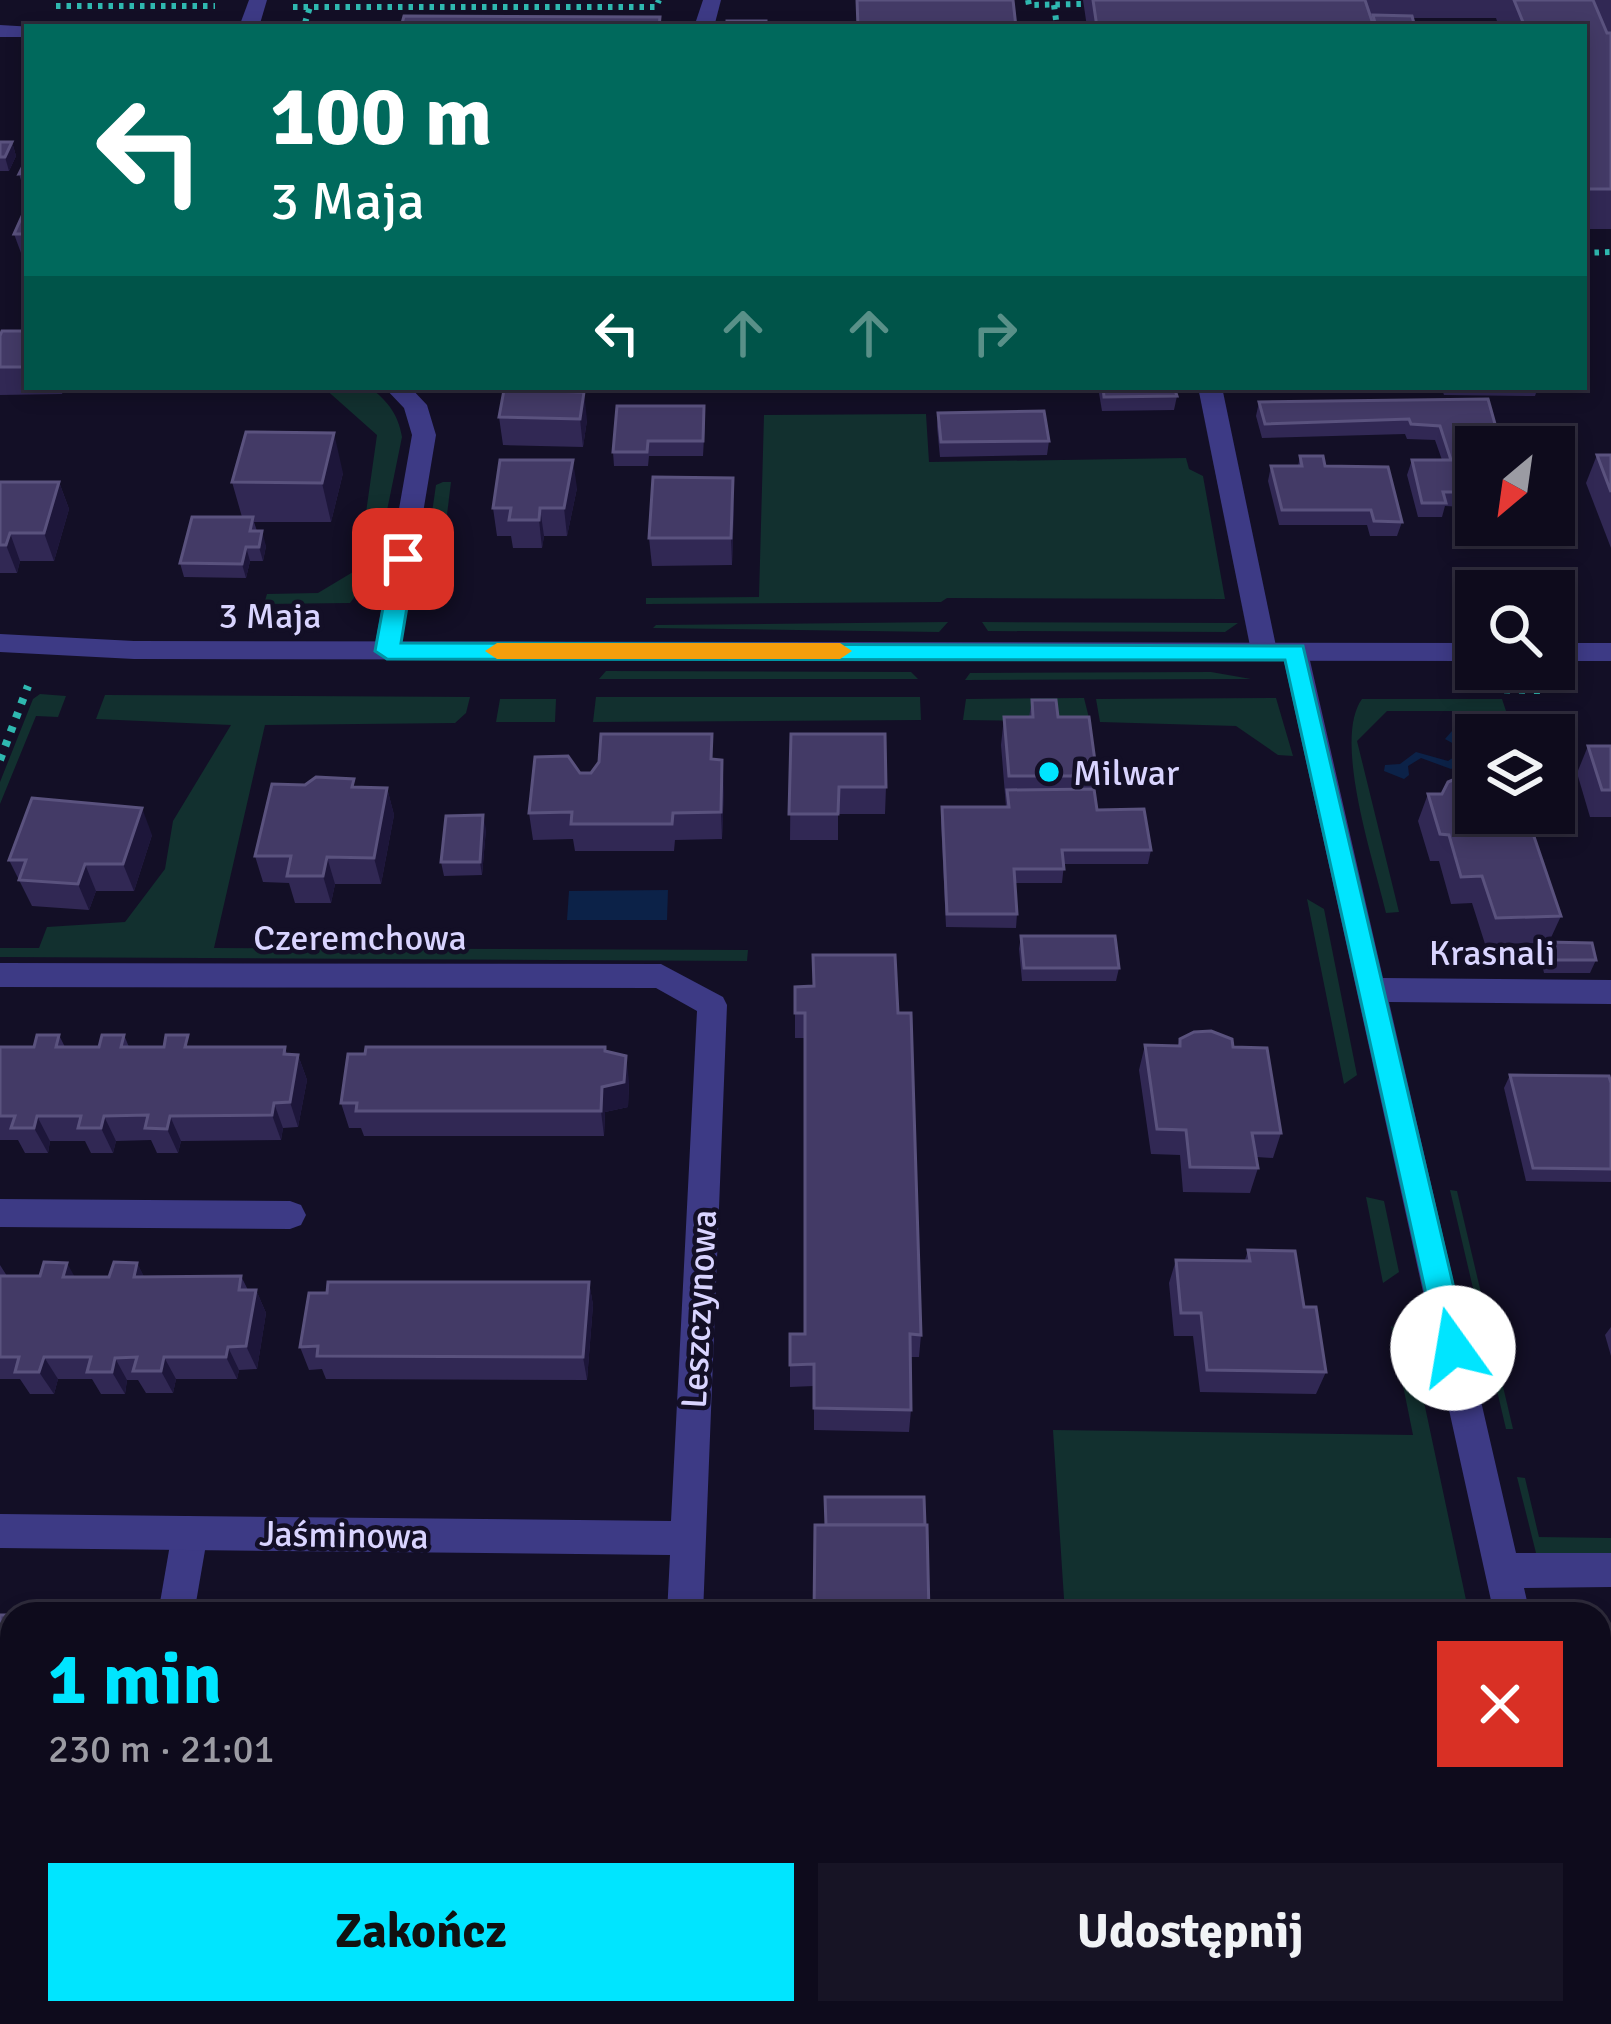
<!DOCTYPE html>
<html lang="pl">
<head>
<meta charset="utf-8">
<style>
  body { margin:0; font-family:Signika,sans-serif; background:#171425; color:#f1f3f6; height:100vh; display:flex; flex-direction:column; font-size:45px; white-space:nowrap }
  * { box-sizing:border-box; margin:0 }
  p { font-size:39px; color:#9b9ba3 }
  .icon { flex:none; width:66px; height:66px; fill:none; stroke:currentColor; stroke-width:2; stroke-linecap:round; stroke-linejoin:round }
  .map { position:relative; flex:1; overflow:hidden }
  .details { position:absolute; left:0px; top:1602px; width:1611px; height:423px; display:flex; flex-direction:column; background:#0e0b1c; border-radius:36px 36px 0 0; box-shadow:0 6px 18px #0003,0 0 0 3px #2e2b3b }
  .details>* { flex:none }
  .guide { position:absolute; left:24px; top:24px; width:1563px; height:366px; border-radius:0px; box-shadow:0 6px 18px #0003,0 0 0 3px #2e2b3b; background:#00695c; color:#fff; overflow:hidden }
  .needle { width:78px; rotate:209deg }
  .tools { position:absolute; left:1455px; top:426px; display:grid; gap:24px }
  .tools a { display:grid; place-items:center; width:120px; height:120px; border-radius:0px; background:#0e0b1c; box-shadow:0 6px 18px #0003,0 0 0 3px #2e2b3b; font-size:60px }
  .pin { position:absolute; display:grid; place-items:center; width:102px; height:102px; color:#fff; margin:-51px; border-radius:24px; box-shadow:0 6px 18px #0006 }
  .me { position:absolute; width:132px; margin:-66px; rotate:347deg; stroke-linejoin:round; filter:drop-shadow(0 0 9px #0008) }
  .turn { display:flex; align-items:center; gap:42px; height:252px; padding:0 48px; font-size:54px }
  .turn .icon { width:156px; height:156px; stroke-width:2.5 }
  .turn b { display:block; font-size:84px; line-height:102px }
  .lanes { display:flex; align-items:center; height:114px; padding:0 48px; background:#0003; justify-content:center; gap:60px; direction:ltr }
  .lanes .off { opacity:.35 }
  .round { display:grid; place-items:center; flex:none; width:126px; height:126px; border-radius:0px; background:#171425 }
  .headline { display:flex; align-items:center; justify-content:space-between; height:204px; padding:0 48px }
  h1 { font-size:72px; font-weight:700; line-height:90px; color:#00e5ff }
  .cta { display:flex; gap:24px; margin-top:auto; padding:24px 48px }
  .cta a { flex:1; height:138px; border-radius:0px; background:#00e5ff; color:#111; font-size:48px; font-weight:700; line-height:138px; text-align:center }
  .cta a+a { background:#171425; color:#f1f3f6 }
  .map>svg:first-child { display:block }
  .green { fill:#12302f }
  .water { fill:#0c2248 }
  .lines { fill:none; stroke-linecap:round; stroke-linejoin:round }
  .path-far2 { stroke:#2fb8b0; stroke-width:6; stroke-dasharray:4.5 6; stroke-linecap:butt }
  .path-far1 { stroke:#2fb8b0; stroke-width:8; stroke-dasharray:6 9; stroke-linecap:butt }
  .path { stroke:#2fb8b0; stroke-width:9; stroke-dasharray:8 10; stroke-linecap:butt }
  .service { fill:#3d3a85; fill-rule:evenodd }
  .minor { fill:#3d3a85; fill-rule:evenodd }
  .tertiary { fill:#3d3a85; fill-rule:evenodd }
  .wall { fill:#312854 }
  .shaded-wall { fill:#1d163a }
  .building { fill:#433a66; stroke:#5a527e; stroke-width:3 }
  .route { fill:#00e5ff; stroke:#0095a6; stroke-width:3 }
  .slow { fill:#f59e0b }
  .poi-dot { fill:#00e5ff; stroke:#130f26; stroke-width:4.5 }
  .labels { text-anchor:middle; stroke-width:9; stroke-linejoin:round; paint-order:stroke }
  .street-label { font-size:36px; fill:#d9d4ff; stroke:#130f26 }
  .poi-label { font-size:36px; fill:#d9d4ff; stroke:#130f26; text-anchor:start }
</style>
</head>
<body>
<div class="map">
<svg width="1611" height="2024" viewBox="0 0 1611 2024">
  <rect width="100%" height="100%" fill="#130f26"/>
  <g class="green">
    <path d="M323 387H369C388 401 398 414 402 437L372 584 367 596 356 595 350 603 264 604 267 594 318 593 358 569 377 435Z"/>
    <path d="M926 414 929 462 1186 458 1189 469 1203 476 1225 599 947 598 941 602 646 604V598L759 597 764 415Z"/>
    <path d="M443 482H451L437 596H420L436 485Z"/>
    <path d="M948 622 939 632 653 628 656 625Z"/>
    <path d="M982 622 1238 623 1225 632 988 631Z"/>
    <path d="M606 671 911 672 918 679H599Z"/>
    <path d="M1211 672 1251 679 965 680 970 673Z"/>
    <path d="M40 694 66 696 58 717 36 716 0 804V782L33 699Z"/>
    <path d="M105 695 470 697 466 713 455 723 265 725 214 948 748 950 747 961 0 957V948H39L47 927 125 922 165 869 173 821 231 725 96 719Z"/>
    <path d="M596 697H920L921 720 593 722Z"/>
    <path d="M1084 698 1090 722 963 720 966 699Z"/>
    <path d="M1276 698 1293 756 1278 755 1236 726 1100 722 1096 699Z"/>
    <path d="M500 699H556L555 722H496Z"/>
    <path d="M1362 699H1502L1506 711H1387L1357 741 1399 912 1386 913C1375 864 1332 740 1362 699Z"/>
    <path d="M1307 899 1324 909 1357 1075 1344 1084Z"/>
    <path d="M1450 1190 1457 1191 1513 1429H1506Z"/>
    <path d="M1366 1197 1384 1201 1399 1272 1383 1283Z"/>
    <path d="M1391 1326 1410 1336 1469 1614H1065L1053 1430 1413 1435Z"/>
    <path d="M1517 1477 1525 1478 1539 1537 1611 1538V1554L1536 1553Z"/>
  </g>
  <g class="water">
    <path d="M1452 731 1486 735H1476V753L1451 769 1421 758 1408 766 1409 775 1404 779 1384 771 1385 765 1400 764 1416 752 1448 761 1465 750 1445 739Z"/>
    <path d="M668 890 667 920H567L569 891Z"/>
  </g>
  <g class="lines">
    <g class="path-far2">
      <path d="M1028 0 1029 5 1083 4"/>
      <path d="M1054 5 1057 27"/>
      <path d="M56 6H215"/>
      <path d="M293 7H656L659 0"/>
      <path d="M305 23 310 7"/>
      <path d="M1584 253 1611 252"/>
    </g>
    <g class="path-far1">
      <path d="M1489 689 1540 690"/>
      <path d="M0 760 28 686"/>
    </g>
    <g class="path">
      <path d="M0 1788 5 1767"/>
      <path d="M0 1896H12"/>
    </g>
    <g class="service">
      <path d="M0 1199 290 1201 301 1205 306 1215 301 1225 290 1229 0 1227Z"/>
      <path d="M190 1516 203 1521 208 1533 194 1614H158L172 1533 177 1521Z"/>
      <path d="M129 2013 124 2024H91L86 2014Z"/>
    </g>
    <g class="minor">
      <path d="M249 0H267L259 27H239Z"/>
      <path d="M703 0H721L714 27H694Z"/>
      <path d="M0 25 34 27H27V37H0Z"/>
      <path d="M384 387H410L427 405 436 435 400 651 387 660 374 651 412 435 404 408Z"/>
      <path d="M1198 387H1222L1277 651 1264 660 1251 651Z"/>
      <path d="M1295 643 1308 652 1383 978 1611 980V1004L1389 1002 1516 1553H1611V1587L1524 1588 1530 1614H1494L1282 652Z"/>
      <path d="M0 963 661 964 723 997 727 1005 703 1614H667L670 1555 0 1548V1514L671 1521 697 1011 656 988 0 987Z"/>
      <path d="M1599 1994 1611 2000V2024H1578L1575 2013H1599Z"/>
      <rect x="648" y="2013" width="42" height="11"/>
    </g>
    <g class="tertiary">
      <path d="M0 634 134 641 1476 643V661L134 659 0 652Z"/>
      <rect x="1554" y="643" width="57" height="18"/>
    </g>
  </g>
  <g class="wall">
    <path d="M1083 0H1611V229H1584V27H1499L1496 18H1412L1415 27H1087Z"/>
    <path d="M0 142H12L16 156 9 171H0Z"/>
    <path d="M27 158V199L19 174Z"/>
    <path d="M27 205V261H24L14 234Z"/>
    <path d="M27 331V387H65L62 394 0 395V336Z"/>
    <path d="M114 387H189L188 390H115Z"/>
    <path d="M527 387H556L555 391 587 420 583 447 503 445 499 417 527 391Z"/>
    <path d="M1098 387H1174L1177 396 1174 410 1102 411Z"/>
    <path d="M1441 387H1538L1535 396 1444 395Z"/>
    <path d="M1488 399 1476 447V520H1468L1465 507 1445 506 1442 517H1418L1407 475 1412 460H1442L1435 440 1407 439 1405 434 1262 438 1256 416 1259 402Z"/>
    <path d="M938 413 1049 441 1047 455 940 457 937 427Z"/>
    <path d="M705 420 703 456H649L648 466H614L613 452Z"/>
    <path d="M1597 455H1611V548L1586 483Z"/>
    <path d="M1300 456 1325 466 1402 522 1397 536H1370L1367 525H1279L1268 481 1271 466H1298Z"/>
    <path d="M343 473 331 522H254L257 531 266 546 263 561H250L246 578 184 577 180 563 242 517 232 482Z"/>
    <path d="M0 482H59L69 509 54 561H20L17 573H0Z"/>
    <path d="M577 488 567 536H544L542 548H513L511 536H497L493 508Z"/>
    <path d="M734 505 732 565 652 566 649 538Z"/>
    <path d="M1032 700 1058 717 1097 776 1094 789 1097 810 1151 850 1148 864H1064L1062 883H1015L1017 914 1016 928 946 927 941 821 942 807H1006L1001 745 1004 717H1029Z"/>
    <path d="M791 734 886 787 885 814H838V840H790Z"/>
    <path d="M1588 746H1611V817H1590L1577 773Z"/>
    <path d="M580 773 724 787 722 839 675 840 674 851H575L573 839 533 840 529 813Z"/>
    <path d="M356 787 387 788 394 815 381 884H335L331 903H295L289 883 263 882 255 856Z"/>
    <path d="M1428 794 1561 916 1549 942 1596 960 1590 973H1544L1540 956 1546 943 1485 944 1472 903 1451 904 1439 861H1430L1418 821Z"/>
    <path d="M486 829 482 875 444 876 441 862Z"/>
    <path d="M152 835 134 891H96L89 910 32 906 9 860Z"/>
    <path d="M1021 936 1119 968 1116 981H1022L1019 949Z"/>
    <path d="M795 987 898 1013 921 1335 919 1357H910L911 1410 909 1432 814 1430V1386L790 1387V1334H805V1038H795Z"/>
    <path d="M59 1035 65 1047H99L124 1035 129 1047H285L287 1054 298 1055 307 1080 298 1127 283 1128 281 1140 181 1141 178 1153H157L151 1140 116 1141 113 1153H91L85 1141H50L48 1153H25L18 1140H0V1047H34Z"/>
    <path d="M1180 1039 1233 1047 1281 1133 1273 1158 1256 1157 1258 1168 1250 1193 1183 1192 1180 1155 1151 1154 1139 1070 1145 1045H1178Z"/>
    <path d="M606 1051 629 1081 628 1107 605 1112 604 1136H364L361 1128H349L341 1103Z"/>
    <path d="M1510 1075 1611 1083V1182L1526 1181 1504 1088Z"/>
    <path d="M1248 1250 1304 1307 1326 1372 1316 1394 1200 1392 1193 1336H1174L1169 1283 1176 1260H1245Z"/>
    <path d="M137 1263 144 1277 241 1276 248 1290H256L266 1313 257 1369 239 1370 237 1379H176L173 1393H146L138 1380H127L125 1394H101L92 1379H58L54 1394H30L20 1379H0V1265L7 1276 109 1277Z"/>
    <path d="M589 1282 593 1305 587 1380 326 1379 322 1369 309 1370 300 1347Z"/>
    <path d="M1611 1327V1356L1605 1335Z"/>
    <rect x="0" y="1615" width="12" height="152"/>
  </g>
  <g class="shaded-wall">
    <path d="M12 142 16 156 9 171 5 157Z"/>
    <path d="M584 392 587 420 583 447 580 419Z"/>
    <path d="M334 433 343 473 331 522 322 483Z"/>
    <path d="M573 460 577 488 567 536 564 508Z"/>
    <path d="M733 478 734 505 732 565 731 538Z"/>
    <path d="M59 482 69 509 54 561 44 533Z"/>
    <path d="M540 508 544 536 542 548 539 520Z"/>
    <path d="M262 531 266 546 263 561 259 547Z"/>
    <path d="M10 533 20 561 17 573 6 545Z"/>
    <path d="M246 547 250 561 246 578 242 564Z"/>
    <path d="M722 760 724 787 722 839 721 812Z"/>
    <path d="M387 788 394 815 381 884 374 858Z"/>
    <path d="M142 808 152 835 134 891 123 864Z"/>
    <path d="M483 815 486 829 482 875 480 862Z"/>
    <path d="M327 857 335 884 331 903 323 876Z"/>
    <path d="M85 864 96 891 89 910 78 884Z"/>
    <path d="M298 1055 307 1080 298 1127 290 1102Z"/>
    <path d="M626 1056 629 1081 628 1107 605 1112 604 1136 601 1111 602 1087Z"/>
    <path d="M274 1103 283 1128 281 1140 272 1115Z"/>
    <path d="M37 1116 50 1141 48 1153 34 1128Z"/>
    <path d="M104 1116 116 1141 113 1153 101 1128Z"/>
    <path d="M170 1116 181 1141 178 1153 167 1129Z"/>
    <path d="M67 1263 80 1286 63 1277Z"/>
    <path d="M137 1263 149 1286 134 1277Z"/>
    <path d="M589 1282 593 1305 587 1380 583 1357Z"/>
    <path d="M256 1290 266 1313 257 1369 246 1346Z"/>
    <path d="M228 1347 239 1370 237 1379 226 1357Z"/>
    <path d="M44 1357 58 1379 54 1394 39 1372Z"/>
    <path d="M164 1357 176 1379 173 1393 161 1371Z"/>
    <path d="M115 1358 127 1380 125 1394 112 1372Z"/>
    <path d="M585 2013H591L590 2024H585Z"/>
  </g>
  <g class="building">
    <path d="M857 0H1013L1016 27H858Z"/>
    <path d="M1093 0H1365L1374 27H1097Z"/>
    <path d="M1514 0H1593L1607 33H1611V189H1589L1584 175V27H1525Z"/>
    <path d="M1373 15 1412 16 1415 27H1376Z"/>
    <path d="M404 16 660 17 659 27H401Z"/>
    <rect x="727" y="21" width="39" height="6"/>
    <path d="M0 142H12L5 157H0Z"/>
    <path d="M27 158V173L19 174Z"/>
    <path d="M27 205V234H14Z"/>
    <path d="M2 331H27V367H0V336Z"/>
    <path d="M1103 387H1174L1177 396 1104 397Z"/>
    <path d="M504 390 584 392 580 419 499 417Z"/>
    <path d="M1488 399 1500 442H1523L1524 447H1476V506H1473L1469 492H1443L1446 503H1422L1412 460H1451L1440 426 1411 424 1409 419 1265 424 1259 402Z"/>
    <path d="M617 406H704L703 441H648L647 452H613Z"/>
    <path d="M1044 411 1049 441 941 442 938 413Z"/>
    <path d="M246 432 334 433 322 483 232 482Z"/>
    <path d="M1597 455H1611V492Z"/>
    <path d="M1300 456H1323L1325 466 1388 467 1402 522 1374 521 1371 510H1282L1271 466H1302Z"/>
    <path d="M500 460H573L564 508H540L539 520H509L511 508H493Z"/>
    <path d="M653 477 733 478 731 538H649Z"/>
    <path d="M0 482H59L44 533H10L6 545H0Z"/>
    <path d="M192 517H253L250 531H262L259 547H246L242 564 180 563Z"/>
    <path d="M1032 700H1056L1058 717H1089L1097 776H1009L1004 717H1033Z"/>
    <path d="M601 734H712L711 759 722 760 721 812 673 813 672 824H571L572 812 529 813 535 757 568 756 580 773H591L599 762Z"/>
    <path d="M791 734H885L886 787H839L838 814H789Z"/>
    <path d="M1588 746H1611V790H1602Z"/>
    <path d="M1462 776 1476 779V813H1526L1561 916 1496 918 1482 876 1461 877 1449 835 1440 834 1428 794H1442L1448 782Z"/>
    <path d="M316 777 354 779 352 787 387 788 374 858 327 857 323 876H287L291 856H255L272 784 305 785Z"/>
    <path d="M1094 789 1097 810 1144 809 1151 850H1062L1064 869H1014L1017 914H947L942 807H1009L1007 790Z"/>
    <path d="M32 798 142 808 123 864H85L78 884 19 880 26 860H9Z"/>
    <path d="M483 815 480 862H441L446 816Z"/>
    <path d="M1021 936H1115L1119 968H1024Z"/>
    <path d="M1546 942 1592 943 1596 960H1550Z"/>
    <path d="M813 955H895L898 1013H911L921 1335 910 1334 911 1410 814 1408V1364L790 1365V1334H805V1013H795V987L814 986Z"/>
    <path d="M1211 1031 1232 1039 1233 1047 1267 1048 1281 1133H1252L1258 1168 1190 1167 1186 1130 1157 1129 1145 1045 1180 1046V1039L1194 1032Z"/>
    <path d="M37 1035H59L56 1047H99L102 1035H124L121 1047H164L166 1035H188L185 1047H285L284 1054 298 1055 290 1102 274 1103 272 1115 170 1116 167 1129 145 1128 148 1115 104 1116 101 1128H78L81 1116H37L34 1128H11L15 1116H0V1047H34Z"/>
    <path d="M366 1047H605V1051L626 1056 624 1082 602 1087 601 1111H356L357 1103H341L348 1054H365Z"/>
    <path d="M1510 1075 1609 1076 1611 1083V1169L1533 1168Z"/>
    <path d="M1248 1250 1295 1251 1304 1307H1316L1326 1372 1207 1370 1201 1313H1181L1176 1260 1250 1261Z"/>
    <path d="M44 1262 67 1263 63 1277H109L114 1262 137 1263 134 1277 241 1276 239 1290H256L246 1346 228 1347 226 1357H164L161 1371H133L137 1357 115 1358 112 1372H87L91 1357H44L39 1372H15L19 1357H0V1276H40Z"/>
    <path d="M328 1282H589L583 1357 317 1356 318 1346 300 1347 309 1293H327Z"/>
    <path d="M825 1497H924L925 1525H826Z"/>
    <path d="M815 1525H927L929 1614H814Z"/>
    <rect x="0" y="1615" width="12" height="128"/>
    <path d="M499 2013H585V2024H498Z"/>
    <rect x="775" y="2013" width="82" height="11"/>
    <path d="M890 2013H1019L1020 2024H891Z"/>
  </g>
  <path class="route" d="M403 551 415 559 401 643 1303 646 1468 1348 1464 1357 1453 1361 1442 1357 1438 1348 1285 660 387 659 375 651 392 559Z"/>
  <path class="slow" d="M497 643H840L852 651 840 659H497L485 651Z"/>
  <circle class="poi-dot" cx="1049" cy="772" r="12"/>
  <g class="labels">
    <g class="street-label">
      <text x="270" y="628">3 Maja</text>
      <text x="360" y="950">Czeremchowa</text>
      <text x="1492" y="965">Krasnali</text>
      <text transform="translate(698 1309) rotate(-87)" y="13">Leszczynowa</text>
      <text transform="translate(344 1534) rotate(1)" y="13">Jaśminowa</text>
    </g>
    <g class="poi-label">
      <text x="1073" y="785">Milwar</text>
    </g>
  </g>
</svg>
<div class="tools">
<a><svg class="needle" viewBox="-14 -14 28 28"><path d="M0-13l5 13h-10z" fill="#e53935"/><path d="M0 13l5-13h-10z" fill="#9b9ba3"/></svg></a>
<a><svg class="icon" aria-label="search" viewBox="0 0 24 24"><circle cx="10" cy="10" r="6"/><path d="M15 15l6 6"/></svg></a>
<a><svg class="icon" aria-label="layers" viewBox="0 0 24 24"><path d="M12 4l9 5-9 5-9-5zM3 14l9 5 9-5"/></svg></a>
</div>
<div class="pin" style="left:403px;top:559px;background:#d93025"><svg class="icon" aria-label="arrive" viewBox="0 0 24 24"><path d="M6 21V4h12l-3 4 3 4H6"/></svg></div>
<svg class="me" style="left:1453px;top:1348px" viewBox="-20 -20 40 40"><circle r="19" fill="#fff"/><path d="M0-13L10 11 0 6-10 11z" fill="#00e5ff"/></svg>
<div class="guide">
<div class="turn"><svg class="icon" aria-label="left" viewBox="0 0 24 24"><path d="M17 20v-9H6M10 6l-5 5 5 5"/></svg><div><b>100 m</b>3 Maja</div></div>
<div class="lanes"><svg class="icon" aria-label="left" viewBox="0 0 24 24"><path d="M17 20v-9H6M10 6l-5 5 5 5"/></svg><svg class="icon off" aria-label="ahead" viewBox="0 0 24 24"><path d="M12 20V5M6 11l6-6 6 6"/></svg><svg class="icon off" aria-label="ahead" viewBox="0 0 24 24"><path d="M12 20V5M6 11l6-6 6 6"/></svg><svg class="icon off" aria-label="right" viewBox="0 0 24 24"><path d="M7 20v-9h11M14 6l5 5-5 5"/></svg></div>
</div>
<section class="details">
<div class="headline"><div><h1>1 min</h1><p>230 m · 21:01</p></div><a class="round" style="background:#d93025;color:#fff"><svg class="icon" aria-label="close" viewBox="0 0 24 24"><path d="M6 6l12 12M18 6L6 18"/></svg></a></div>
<div class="cta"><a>Zakończ</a><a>Udostępnij</a></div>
</section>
</div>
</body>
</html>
